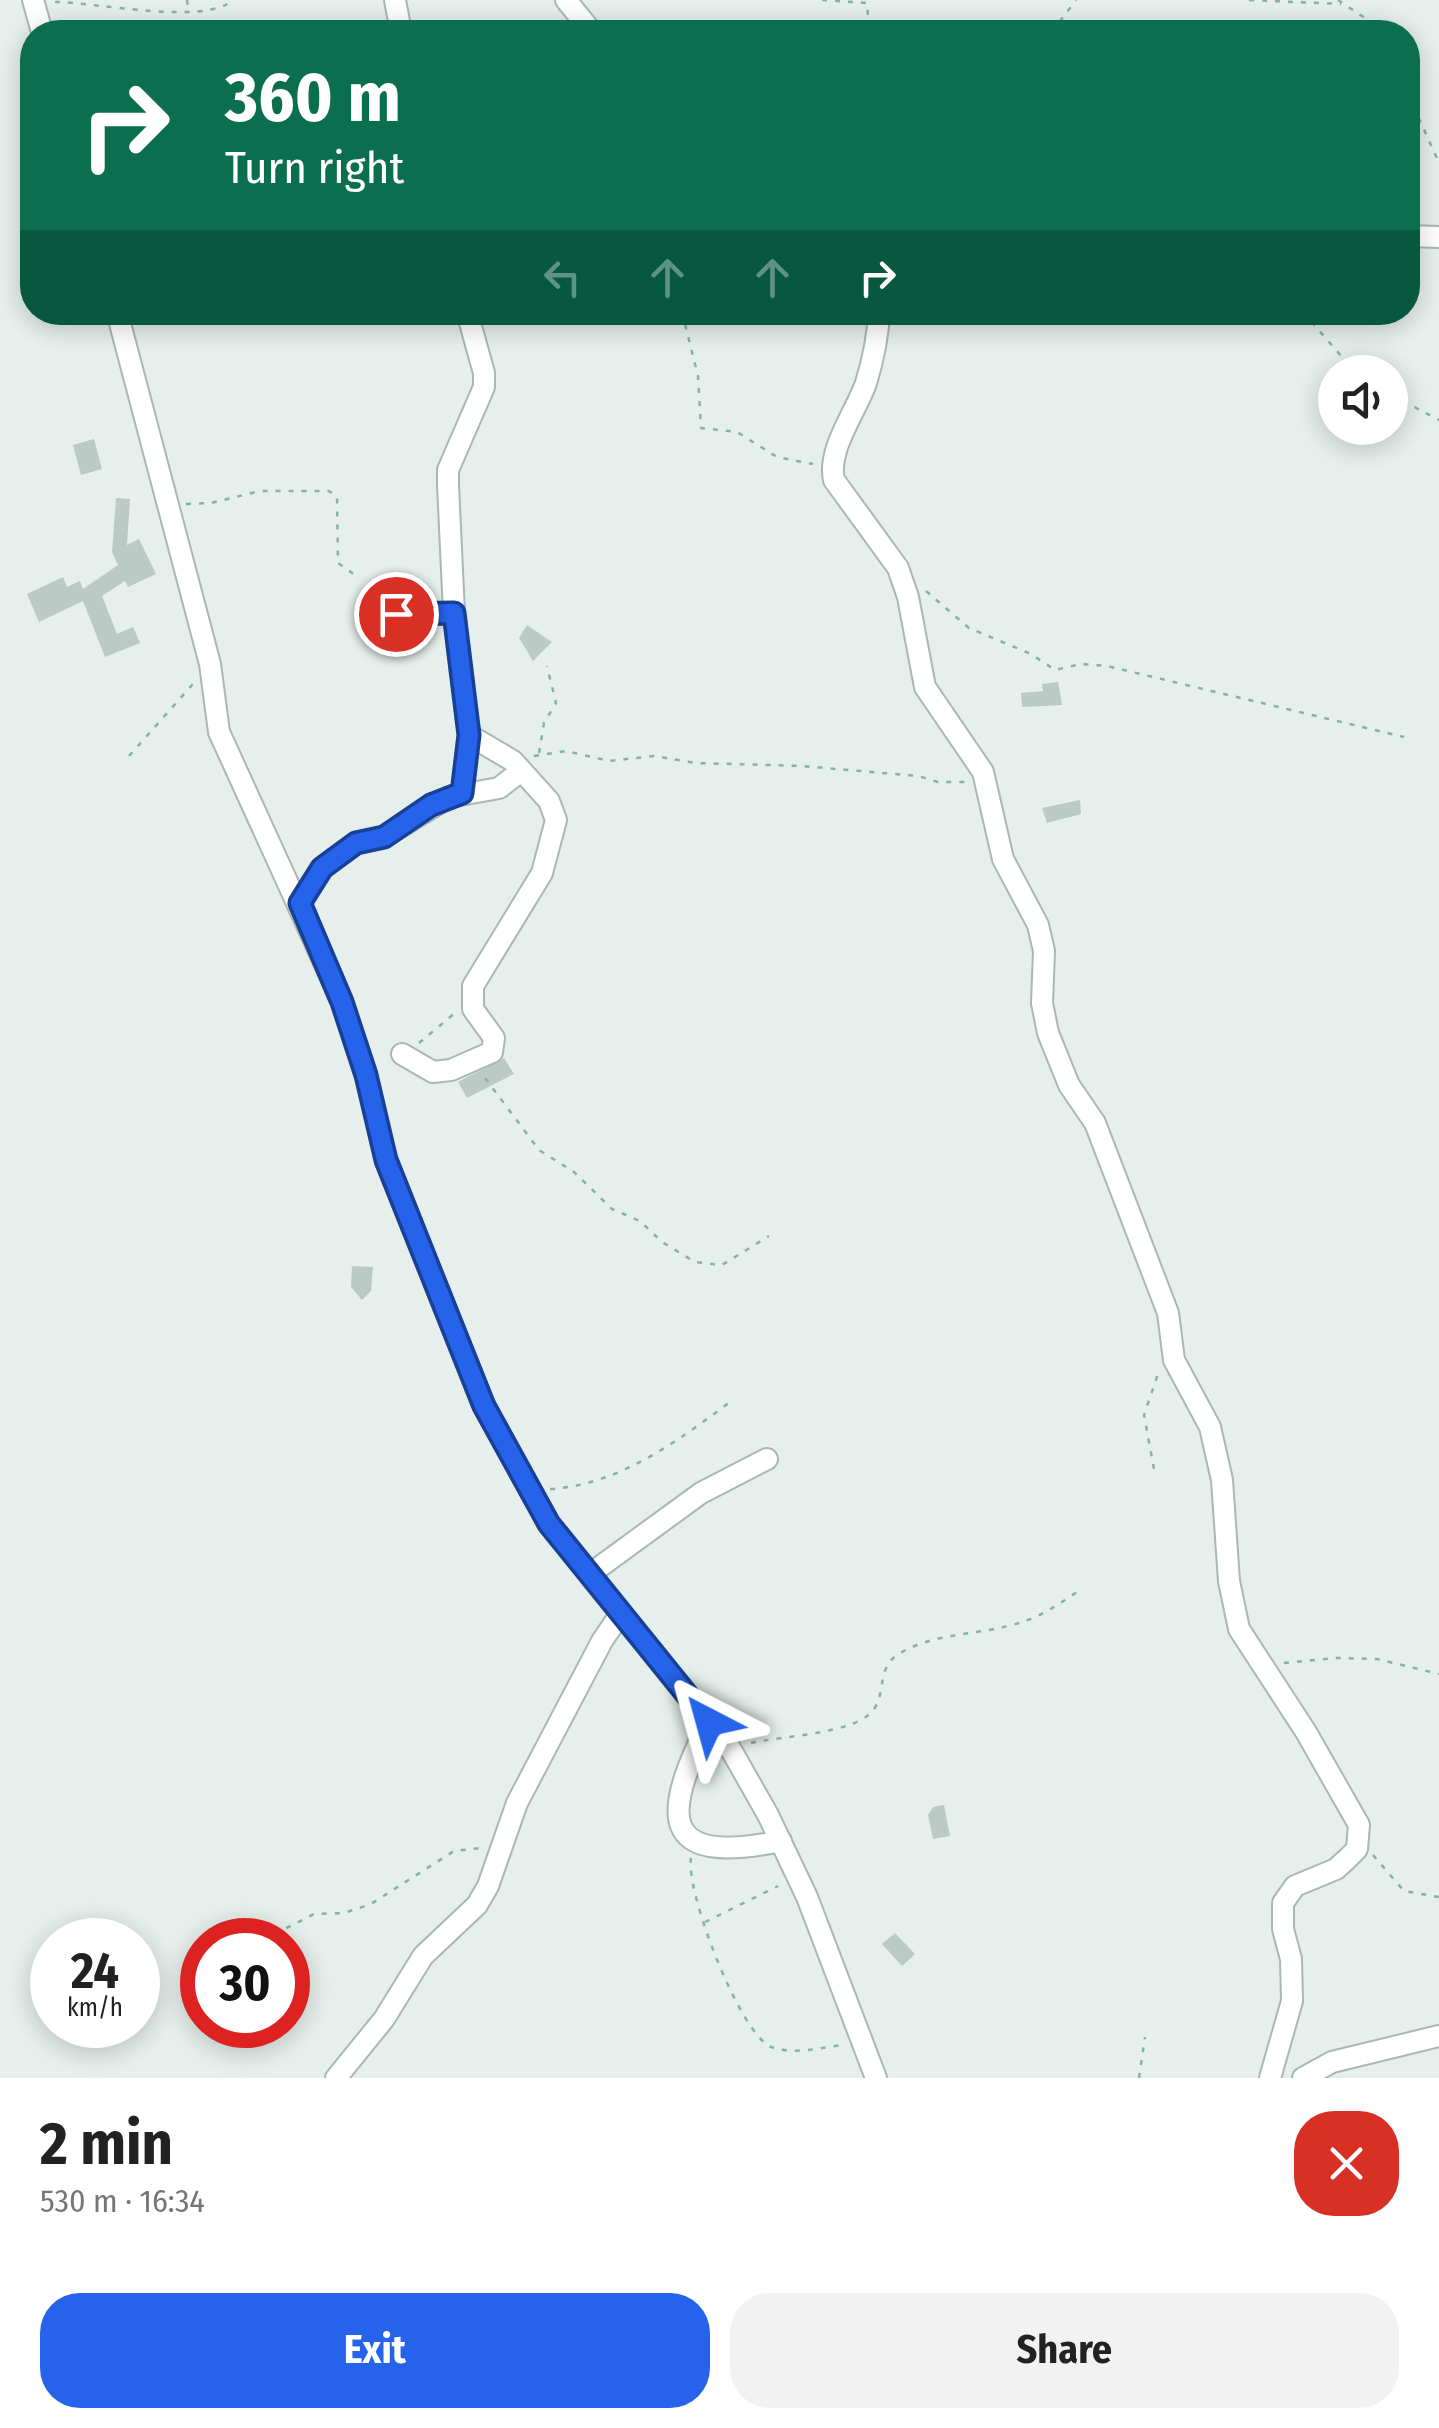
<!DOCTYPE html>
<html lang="en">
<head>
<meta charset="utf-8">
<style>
  body { margin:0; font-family:"Fira Sans Condensed",sans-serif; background:#f2f2f2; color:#222; height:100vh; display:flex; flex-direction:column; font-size:38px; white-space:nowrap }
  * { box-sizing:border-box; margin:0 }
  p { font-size:32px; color:#767676 }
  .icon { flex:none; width:55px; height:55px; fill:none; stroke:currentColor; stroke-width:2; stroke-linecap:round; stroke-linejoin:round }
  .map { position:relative; height:2078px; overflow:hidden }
  .details { display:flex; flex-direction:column; background:#fff; flex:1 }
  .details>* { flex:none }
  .hud { position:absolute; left:20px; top:20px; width:1400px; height:305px; border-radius:40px; box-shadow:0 5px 25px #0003; background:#0b6e4f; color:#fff; overflow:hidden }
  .buttons { position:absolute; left:1318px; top:355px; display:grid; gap:20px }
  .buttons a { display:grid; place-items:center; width:90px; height:90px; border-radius:50%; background:#fff; box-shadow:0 5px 25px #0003; font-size:50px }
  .speed { position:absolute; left:30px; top:1918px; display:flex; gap:20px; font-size:50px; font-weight:700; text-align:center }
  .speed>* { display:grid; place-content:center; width:130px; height:130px; border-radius:50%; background:#fff; box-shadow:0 5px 25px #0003; line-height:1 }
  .speed small { font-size:25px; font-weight:400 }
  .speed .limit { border:15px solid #d22; background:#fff; color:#111 }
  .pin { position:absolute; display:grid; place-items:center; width:85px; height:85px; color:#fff; margin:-42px; border:5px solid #fff; border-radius:50%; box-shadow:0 2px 10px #0007 }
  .me { position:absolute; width:110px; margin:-55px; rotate:321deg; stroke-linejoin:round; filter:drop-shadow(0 0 8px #0008) }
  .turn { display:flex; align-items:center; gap:35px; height:210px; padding:0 40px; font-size:45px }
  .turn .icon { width:130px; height:130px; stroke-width:2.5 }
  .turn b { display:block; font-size:70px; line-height:85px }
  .lanes { display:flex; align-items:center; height:95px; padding:0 40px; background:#0003; justify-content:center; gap:50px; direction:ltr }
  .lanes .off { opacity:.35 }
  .round { display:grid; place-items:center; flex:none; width:105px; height:105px; border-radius:40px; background:#f2f2f2 }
  .headline { display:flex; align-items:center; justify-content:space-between; height:170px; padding:0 40px }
  h1 { font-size:60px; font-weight:700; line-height:75px }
  .cta { display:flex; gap:20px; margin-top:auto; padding:20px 40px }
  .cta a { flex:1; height:115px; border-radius:40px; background:#2563eb; color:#fff; font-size:40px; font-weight:700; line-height:115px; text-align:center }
  .cta a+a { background:#f2f2f2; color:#222 }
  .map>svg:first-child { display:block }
  .building { fill:#bbcac4 }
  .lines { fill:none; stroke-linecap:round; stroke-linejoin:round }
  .minor-casing { stroke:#a8b8b2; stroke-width:24 }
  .path { stroke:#86b3a5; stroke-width:2.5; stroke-dasharray:5 8; stroke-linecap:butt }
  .minor { stroke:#fff; stroke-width:20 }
  .route-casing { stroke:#184099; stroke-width:25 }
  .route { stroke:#2563eb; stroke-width:18 }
</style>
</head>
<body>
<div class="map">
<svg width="1439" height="2078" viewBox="0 0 1439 2078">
  <rect width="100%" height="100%" fill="#e6efeb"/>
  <g class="building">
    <path d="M94 439 102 469 81 475 73 445Z"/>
    <path d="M116 498 130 499 127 545 139 539 156 574 128 587 125 581 102 596 117 634 133 627 140 643 105 657 83 601 39 622 27 594 63 577 67 587 80 581 83 589 118 565 112 552Z"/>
    <path d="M527 625 552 642 533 661 519 638Z"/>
    <path d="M1058 682 1062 705 1022 707 1021 693 1043 691 1042 684Z"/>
    <path d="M1080 800 1081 814 1047 823 1042 808Z"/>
    <path d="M504 1058 514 1074 467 1098 458 1082Z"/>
    <path d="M352 1266 373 1267 371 1291 362 1300 351 1287Z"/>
    <path d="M944 1805 950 1836 933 1839 928 1815 933 1807Z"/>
    <path d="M895 1933 915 1954 902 1966 882 1944Z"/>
  </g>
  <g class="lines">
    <g class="minor-casing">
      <g id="minor">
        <path d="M33 0 42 32"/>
        <path d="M395 0 401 32"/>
        <path d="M566 0 592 32"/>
        <path d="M1408 236 1439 237"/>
        <path d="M117 312 210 664 219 732 342 1002 366 1075 386 1160 484 1405 549 1524 730 1748 768 1815 807 1897 876 2078"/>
        <path d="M879 312C878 337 873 360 866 383 856 412 827 449 834 480L898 568 908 597 925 687 983 772 1003 859 1038 925 1044 951 1042 1003 1048 1033 1069 1085 1095 1123 1168 1313 1174 1360 1210 1427 1222 1480 1229 1581 1239 1629 1306 1732 1359 1825 1357 1849 1347 1859 1336 1869 1295 1886 1283 1903V1929L1291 1959 1292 2001 1270 2078"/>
        <path d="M369 622 396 614 454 613"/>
        <path d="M462 793 469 735 454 613 448 485V470L484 387V373L467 312"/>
        <path d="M299 903 322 868 356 843 384 837 449 797 499 788 521 771"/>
        <path d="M402 1054 433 1072 451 1070 492 1052 494 1038 473 1009V986L542 873 556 820 549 801 513 761 469 735"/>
        <path d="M590 1574 701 1493 767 1459"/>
        <path d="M709 1722C663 1813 656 1867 781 1841"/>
        <path d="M336 2078 384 2019 423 1956 477 1905 488 1886 517 1803 602 1641 621 1613"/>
        <path d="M1303 2078 1332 2062 1439 2036"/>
      </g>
    </g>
    <g class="path">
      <path d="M187 0 188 10"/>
      <path d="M822 0 867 3 869 32"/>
      <path d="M1249 0 1341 4"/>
      <path d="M1338 0 1368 20 1376 32"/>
      <path d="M55 2C95 2 205 26 233 0"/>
      <path d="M1052 32 1076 0"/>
      <path d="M1408 94 1439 163"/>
      <path d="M682 312 698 376 701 428 737 432 777 457 813 464"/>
      <path d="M1303 312 1355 372"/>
      <path d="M1390 400H1401L1439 420"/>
      <path d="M186 504 211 503 260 491H329L337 497 338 563 355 575"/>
      <path d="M926 591 969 628 1031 654 1055 670 1081 664 1107 666 1404 737"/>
      <path d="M539 753 544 723 556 703 547 666"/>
      <path d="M129 756 193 684"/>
      <path d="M534 756 566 751 609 761 654 756 696 763 802 766 918 776 938 782H966"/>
      <path d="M419 1043 455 1013"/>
      <path d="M485 1078 539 1150 574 1172 612 1209 640 1221 662 1242 695 1262 722 1265 769 1236"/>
      <path d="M1154 1469 1144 1415 1159 1371"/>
      <path d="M550 1489C620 1485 679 1440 734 1399"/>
      <path d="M1284 1663 1337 1658 1377 1659 1439 1674"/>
      <path d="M751 1743C780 1736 858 1734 874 1709 886 1692 877 1669 897 1655 929 1634 973 1635 1008 1626 1035 1620 1055 1607 1077 1592"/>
      <path d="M1373 1855 1404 1891 1439 1897"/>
      <path d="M691 1858C685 1891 740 2034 771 2047 791 2055 821 2048 841 2045"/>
      <path d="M705 1922 778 1886"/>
      <path d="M263 1940 314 1914 344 1913 371 1904 454 1851 481 1848"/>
      <path d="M1139 2078 1145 2037"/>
    </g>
    <use href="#minor" class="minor"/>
  </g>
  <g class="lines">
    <g class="route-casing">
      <path id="route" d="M396 614 454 613 469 735 462 793 431 805 384 837 356 843 322 868 300 903 342 1002 366 1075 386 1160 484 1406 549 1524 709 1722"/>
    </g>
    <use href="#route" class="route"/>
  </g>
</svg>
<div class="buttons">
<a><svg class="icon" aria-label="sound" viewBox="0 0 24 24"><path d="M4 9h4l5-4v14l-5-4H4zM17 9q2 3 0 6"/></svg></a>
</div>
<div class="speed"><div>24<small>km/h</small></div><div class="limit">30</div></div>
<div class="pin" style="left:396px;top:614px;background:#d93025"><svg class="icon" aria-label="arrive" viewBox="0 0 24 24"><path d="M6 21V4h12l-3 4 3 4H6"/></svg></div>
<svg class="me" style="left:709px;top:1722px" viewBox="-20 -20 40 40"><path d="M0-17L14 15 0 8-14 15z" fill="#2563eb" stroke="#fff" stroke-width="4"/></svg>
<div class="hud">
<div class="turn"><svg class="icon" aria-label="right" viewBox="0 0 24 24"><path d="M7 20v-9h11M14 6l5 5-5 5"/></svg><div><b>360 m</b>Turn right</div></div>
<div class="lanes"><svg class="icon off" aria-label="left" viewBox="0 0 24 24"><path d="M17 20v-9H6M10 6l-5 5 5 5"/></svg><svg class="icon off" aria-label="ahead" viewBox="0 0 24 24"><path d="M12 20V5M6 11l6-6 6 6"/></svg><svg class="icon off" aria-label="ahead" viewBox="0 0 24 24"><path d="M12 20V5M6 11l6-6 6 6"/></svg><svg class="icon" aria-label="right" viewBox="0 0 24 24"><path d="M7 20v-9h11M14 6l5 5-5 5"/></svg></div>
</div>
</div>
<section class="details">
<div class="headline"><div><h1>2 min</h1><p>530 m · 16:34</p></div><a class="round" style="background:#d93025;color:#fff"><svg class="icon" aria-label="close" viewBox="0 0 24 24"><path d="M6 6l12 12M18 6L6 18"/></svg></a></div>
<div class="cta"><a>Exit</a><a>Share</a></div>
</section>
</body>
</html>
